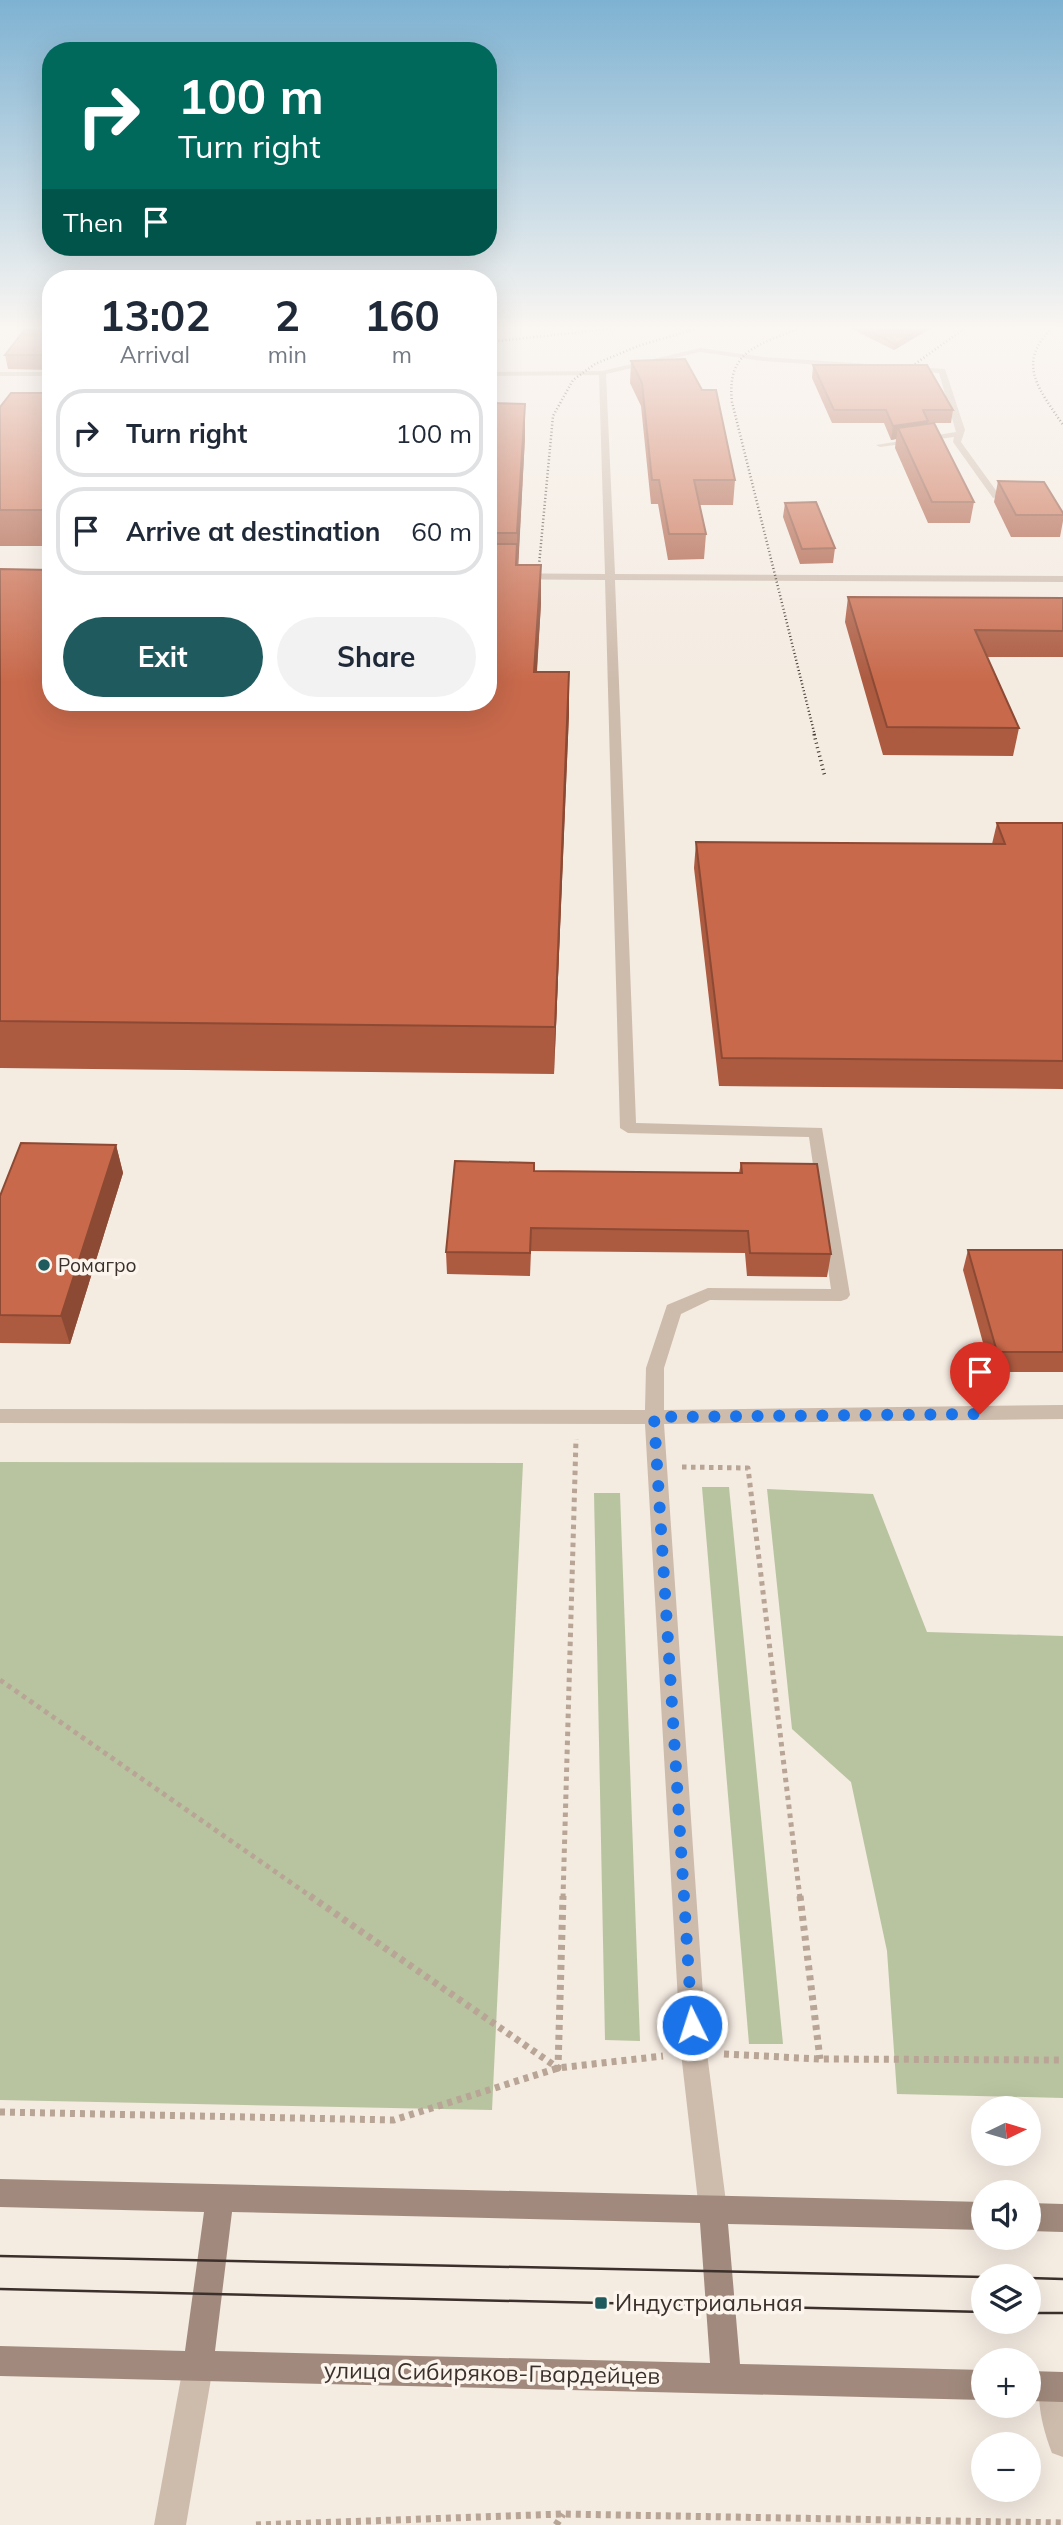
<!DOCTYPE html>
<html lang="en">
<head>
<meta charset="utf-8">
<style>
  body { margin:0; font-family:Mulish,sans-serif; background:#f2f2f3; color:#1f2937; height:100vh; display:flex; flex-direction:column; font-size:26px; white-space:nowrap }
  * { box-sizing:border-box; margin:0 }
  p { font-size:23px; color:#747a83 }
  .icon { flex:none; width:38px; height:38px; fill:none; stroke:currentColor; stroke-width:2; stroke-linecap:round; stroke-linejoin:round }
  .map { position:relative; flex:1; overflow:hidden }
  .panel { position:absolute; left:42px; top:270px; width:455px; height:441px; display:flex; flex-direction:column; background:#fff; border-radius:28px; box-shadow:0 7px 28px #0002 }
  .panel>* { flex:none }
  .guide { position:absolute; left:42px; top:42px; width:455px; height:214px; border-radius:28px; box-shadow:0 7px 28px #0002; background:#00695c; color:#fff; overflow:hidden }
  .needle { width:46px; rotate:85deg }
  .buttons { position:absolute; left:971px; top:2096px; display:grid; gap:14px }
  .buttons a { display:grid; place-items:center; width:70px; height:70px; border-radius:50%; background:#fff; box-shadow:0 7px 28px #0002; font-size:35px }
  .pin { position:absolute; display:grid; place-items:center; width:60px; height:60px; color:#fff; margin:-72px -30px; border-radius:50% 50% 50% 0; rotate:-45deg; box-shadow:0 0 7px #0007 }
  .pin .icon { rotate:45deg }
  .me { position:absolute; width:77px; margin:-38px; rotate:356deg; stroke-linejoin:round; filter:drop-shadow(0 0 5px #0008) }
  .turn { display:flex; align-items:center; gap:24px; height:147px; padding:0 21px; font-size:32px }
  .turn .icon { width:91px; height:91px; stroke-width:2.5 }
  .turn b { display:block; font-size:49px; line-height:60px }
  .then { display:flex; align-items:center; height:66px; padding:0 21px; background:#0003; gap:14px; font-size:26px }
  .eta { display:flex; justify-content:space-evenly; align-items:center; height:119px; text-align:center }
  .eta b { font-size:42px; font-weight:700; line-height:49px }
  .button { display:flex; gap:14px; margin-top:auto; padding:14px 21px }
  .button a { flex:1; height:80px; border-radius:42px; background:#1f5a5e; color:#fff; font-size:28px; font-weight:700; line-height:80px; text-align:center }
  .button a+a { background:#f2f2f3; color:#1f2937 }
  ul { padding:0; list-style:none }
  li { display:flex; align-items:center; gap:21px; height:88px; margin:0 14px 10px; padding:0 7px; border:4px solid #e0e1e3; border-radius:28px }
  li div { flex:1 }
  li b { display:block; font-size:26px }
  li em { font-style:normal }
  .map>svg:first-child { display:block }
  .green { fill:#b8c4a0 }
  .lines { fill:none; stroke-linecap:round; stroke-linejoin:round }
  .path-far1 { stroke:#b9a596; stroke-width:5; stroke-dasharray:4.5 4.5; stroke-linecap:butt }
  .path { stroke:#b9a596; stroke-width:7; stroke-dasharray:5 5; stroke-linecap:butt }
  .service { fill:#cdbbac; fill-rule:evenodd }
  .secondary { fill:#a18a7d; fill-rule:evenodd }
  .tram { stroke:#3b302b; stroke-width:2.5 }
  .rail-far1 { stroke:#3b302b; stroke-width:2.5; stroke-dasharray:1 2.5; stroke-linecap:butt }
  .rail { stroke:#3b302b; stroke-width:3.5; stroke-dasharray:1 3.5; stroke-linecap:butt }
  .wall { fill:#ac5a40 }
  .shaded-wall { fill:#8c4a34 }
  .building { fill:#c8694b; stroke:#8c4a34; stroke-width:2 }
  .route { stroke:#1a73e8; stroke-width:12; stroke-dasharray:0 21.6 }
  .poi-dot { fill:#1f5a5e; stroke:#fbf5ee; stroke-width:2.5 }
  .labels { text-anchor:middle; stroke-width:7; stroke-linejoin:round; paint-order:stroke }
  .poi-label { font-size:19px; fill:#3b302b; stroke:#fbf5ee; text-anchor:start }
  .near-poi-label { font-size:23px; fill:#3b302b; stroke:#fbf5ee; text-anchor:start }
  .near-street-label { font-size:23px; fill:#3b302b; stroke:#fbf5ee }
</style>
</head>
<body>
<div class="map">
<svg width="1063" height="2525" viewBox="0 0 1063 2525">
  <rect width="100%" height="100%" fill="#f4ebe1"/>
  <g class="green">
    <path d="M0 1462 523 1463 492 2110 0 2100Z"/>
    <path d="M702 1487H729L783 2044H749Z"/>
    <path d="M767 1489 873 1494 927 1632 1063 1636V2098L897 2094 887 1951 851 1782 792 1729Z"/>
    <path d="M594 1493H620L640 2041 605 2040Z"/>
  </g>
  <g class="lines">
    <g class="path-far1">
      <path d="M682 1467 748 1468 800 1898"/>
      <path d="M0 1680 313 1898"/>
      <path d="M563 1898 576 1439"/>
    </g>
    <g class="path">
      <path d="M310 1896 558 2068 563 1896"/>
      <path d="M800 1896 820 2059"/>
      <path d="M724 2054 820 2059 1063 2060"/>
      <path d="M0 2112 394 2120 558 2068 663 2056"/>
      <path d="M256 2525 563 2514 1063 2523"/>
      <path d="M556 2525 563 2514"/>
    </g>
    <g class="service">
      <path d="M700 348 763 357 945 369 965 430 961 442 1000 496 993 498 953 442 954 437 880 447 876 445 956 432 939 373 763 361 700 352 606 374 615 574 1063 576V582L615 580 636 1123 822 1128 850 1295 847 1299 841 1301 710 1300 681 1314 664 1368V1410L1063 1405V1419L664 1424 707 2053 727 2210 723 2220 713 2224 703 2220 699 2210 681 2053 645 1424 0 1423V1409L645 1410 646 1368 667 1305 708 1288 831 1289 809 1137 628 1133 620 1128 605 580 488 579V573L605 574 599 375 488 376V372L602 371Z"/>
      <rect x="0" y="372" width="51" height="4"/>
      <path d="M198 2352 209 2356 213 2367 186 2525H154L183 2367 187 2356Z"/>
      <path d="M1053 2372 1063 2376V2457L1052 2453C1044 2433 1034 2397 1042 2376Z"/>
    </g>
    <g class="secondary">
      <path d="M0 2179 984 2202V2230L728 2224 740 2364 984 2370V2400L0 2376V2346L185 2351 204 2212 0 2207ZM232 2212 700 2223 710 2363 215 2351Z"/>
      <path d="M1029 2203 1063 2204V2232L1029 2231Z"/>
      <path d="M1029 2371 1063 2372V2402L1029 2401Z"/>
    </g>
    <g class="tram">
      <path d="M0 2256 984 2277"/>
      <path d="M1029 2278 1063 2279"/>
      <path d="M0 2289 984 2312"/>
      <path d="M1029 2313H1063"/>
    </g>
    <g class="rail-far1">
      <path d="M800 328C759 345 726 350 732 402L815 736"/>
      <path d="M1052 328C1015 364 1040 390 1063 425"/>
      <path d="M488 342 619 328"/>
      <path d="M915 364 965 328"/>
      <path d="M539 565 553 416 573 380 595 364 638 346 698 328"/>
    </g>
    <path class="rail" d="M814 734 825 777"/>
  </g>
  <g class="wall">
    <path d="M51 328V370L8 369 5 355Z"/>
    <path d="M488 328H514L498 329 496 336H488Z"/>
    <path d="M850 328H931L894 350Z"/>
    <path d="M631 361 735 480 733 505H699L706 534 704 559 668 560 658 504H651L641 406 630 383Z"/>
    <path d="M813 365 953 410 951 423H934L974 502 970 523H928L895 448 896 439 891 440 884 423H832L812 378Z"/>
    <path d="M51 393V546H0V407Z"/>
    <path d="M488 403 525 437 518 565 541 603 537 672 569 713 554 1074 0 1068V569L488 702Z"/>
    <path d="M998 481 1063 513V521L1060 537H1011L994 502Z"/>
    <path d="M785 503 835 548 833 563 800 564 783 517Z"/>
    <path d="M848 597 1063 598V657H987L1019 728 1013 756 883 755 845 622Z"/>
    <path d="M997 823H1063V1089L719 1086 694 868 696 842 992 844Z"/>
    <path d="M116 1145 123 1173 70 1344 0 1343V1196Z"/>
    <path d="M741 1163 831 1254 827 1277 747 1276 745 1253 531 1251 530 1276 447 1274 446 1252 534 1171 739 1173Z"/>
    <path d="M968 1250H1063V1372H991L963 1270Z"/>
  </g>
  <g class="shaded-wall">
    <path d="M922 328H931L894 350 895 344Z"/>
    <path d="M525 404V437L518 571 517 533Z"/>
    <path d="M928 421 926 434 898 428 896 439 891 440 893 426Z"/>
    <path d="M541 565V603L534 713V672Z"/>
    <path d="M569 672V713L554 1074 555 1027Z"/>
    <path d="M116 1145 123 1173 70 1344 61 1316Z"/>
  </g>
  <g class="building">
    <path d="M26 328H51V355H5Z"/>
    <path d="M863 328H922L895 344Z"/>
    <path d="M685 359 702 390H716L735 480H694L706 534H669L659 480H652L642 383 631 361Z"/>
    <path d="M813 365H927L953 410H923L928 421 893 426 886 410H834Z"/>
    <path d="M11 393H51V510H0V407Z"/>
    <path d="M488 403 525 404 517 533H488Z"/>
    <path d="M934 423 974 502H932L898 428Z"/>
    <path d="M998 481 1044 482 1063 513V515H1016Z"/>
    <path d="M816 502 835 548 802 549 785 503Z"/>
    <path d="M488 544H517L516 565H541L534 672H569L555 1027 0 1021V569L51 570V702H488Z"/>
    <path d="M848 597 1063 598V631L975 630 1019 728 887 727Z"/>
    <path d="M997 823H1063V1061L722 1058 696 842 1005 844Z"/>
    <path d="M21 1143 116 1145 61 1316 0 1315V1196Z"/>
    <path d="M455 1161 534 1163V1171L742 1173 741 1163 817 1164 831 1254 750 1253 748 1231 531 1228 530 1253 446 1252Z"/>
    <path d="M968 1250H1063V1352H997Z"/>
  </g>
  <linearGradient id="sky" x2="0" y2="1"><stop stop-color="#7eb2d2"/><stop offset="0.48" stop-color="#faf6f2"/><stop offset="1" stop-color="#faf6f2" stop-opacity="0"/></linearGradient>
  <rect width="1063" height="682" fill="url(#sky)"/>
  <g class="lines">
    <path class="route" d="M692 2025 654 1417 980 1414"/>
  </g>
  <g class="poi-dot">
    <circle cx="44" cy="1265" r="7"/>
    <rect x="594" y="2296" width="14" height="14" rx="3.5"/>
  </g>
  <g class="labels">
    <g class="poi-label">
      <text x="58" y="1272">Ромагро</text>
    </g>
    <g class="near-poi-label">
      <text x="615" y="2311">Индустриальная</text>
    </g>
    <g class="near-street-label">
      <text transform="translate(492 2373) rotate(1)" y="8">улица Сибиряков-Гвардейцев</text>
    </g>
  </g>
</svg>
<div class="buttons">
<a><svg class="needle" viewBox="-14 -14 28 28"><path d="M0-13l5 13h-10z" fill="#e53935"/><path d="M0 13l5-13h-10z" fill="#747a83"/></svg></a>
<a><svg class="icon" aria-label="sound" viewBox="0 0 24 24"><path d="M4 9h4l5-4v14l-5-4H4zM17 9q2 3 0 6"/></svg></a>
<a><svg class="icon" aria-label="layers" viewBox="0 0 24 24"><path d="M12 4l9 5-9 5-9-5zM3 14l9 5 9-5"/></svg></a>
<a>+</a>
<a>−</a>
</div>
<div class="pin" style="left:980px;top:1414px;background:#d93025"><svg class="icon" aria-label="arrive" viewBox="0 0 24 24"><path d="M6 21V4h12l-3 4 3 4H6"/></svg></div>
<svg class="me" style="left:692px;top:2025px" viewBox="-20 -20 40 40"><circle r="17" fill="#1a73e8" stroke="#fff" stroke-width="3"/><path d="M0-11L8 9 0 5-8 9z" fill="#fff"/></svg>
<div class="guide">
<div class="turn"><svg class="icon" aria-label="right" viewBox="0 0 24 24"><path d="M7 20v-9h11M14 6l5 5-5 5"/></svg><div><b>100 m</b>Turn right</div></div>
<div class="then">Then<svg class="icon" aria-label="arrive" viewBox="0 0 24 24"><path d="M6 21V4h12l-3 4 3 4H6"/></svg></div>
</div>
<section class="panel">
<div class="eta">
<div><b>13:02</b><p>Arrival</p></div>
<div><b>2</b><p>min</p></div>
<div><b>160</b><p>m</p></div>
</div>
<ul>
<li><svg class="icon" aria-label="right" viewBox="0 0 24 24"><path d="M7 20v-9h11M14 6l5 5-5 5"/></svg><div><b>Turn right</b></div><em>100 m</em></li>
<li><svg class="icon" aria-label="arrive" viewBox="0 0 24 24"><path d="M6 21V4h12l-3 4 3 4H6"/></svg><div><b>Arrive at destination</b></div><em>60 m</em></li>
</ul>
<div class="button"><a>Exit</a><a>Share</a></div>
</section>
</div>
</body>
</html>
